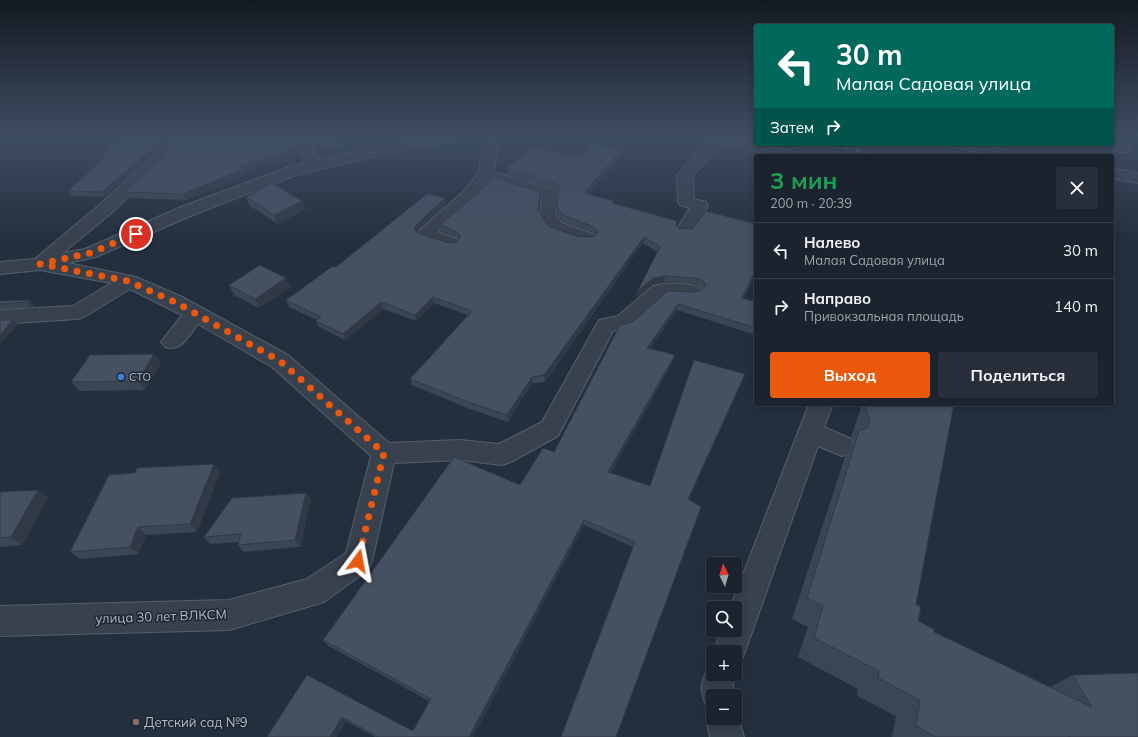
<!DOCTYPE html>
<html lang="ru">
<head>
<meta charset="utf-8">
<style>
  body { margin:0; font-family:Mulish,sans-serif; background:#282f3a; color:#f1f3f6; height:100vh; display:flex; flex-direction:column; font-size:15px; white-space:nowrap }
  * { box-sizing:border-box; margin:0 }
  p { font-size:13px; color:#a0a4aa }
  .icon { flex:none; width:22px; height:22px; fill:none; stroke:currentColor; stroke-width:2; stroke-linecap:round; stroke-linejoin:round }
  .map { position:relative; flex:1; overflow:hidden }
  .details { position:absolute; left:754px; top:154px; width:360px; height:252px; display:flex; flex-direction:column; background:#1b232e; border-radius:4px; box-shadow:0 2px 10px #0003,0 0 0 1px #39404a }
  .details>* { flex:none }
  .guide { position:absolute; left:754px; top:24px; width:360px; height:122px; border-radius:4px; box-shadow:0 2px 10px #0003,0 0 0 1px #39404a; background:#00695c; color:#fff; overflow:hidden }
  .needle { width:26px; rotate:355deg }
  .fabs { position:absolute; left:706px; top:557px; display:grid; gap:8px }
  .fabs a { display:grid; place-items:center; width:36px; height:36px; border-radius:4px; background:#1b232e; box-shadow:0 2px 10px #0003,0 0 0 1px #39404a; font-size:20px }
  .pin { position:absolute; display:grid; place-items:center; width:34px; height:34px; color:#fff; margin:-17px; border:2px solid #fff; border-radius:50%; box-shadow:0 1px 4px #0007 }
  .me { position:absolute; width:44px; margin:-22px; rotate:13deg; stroke-linejoin:round; filter:drop-shadow(0 0 3px #0008) }
  .turn { display:flex; align-items:center; gap:14px; height:84px; padding:0 16px; font-size:18px }
  .turn .icon { width:52px; height:52px; stroke-width:2.5 }
  .turn b { display:block; font-size:28px; line-height:34px }
  .then { display:flex; align-items:center; height:38px; padding:0 16px; background:#0003; gap:8px; font-size:15px }
  .round { display:grid; place-items:center; flex:none; width:42px; height:42px; border-radius:4px; background:#282f3a }
  .overview { display:flex; align-items:center; justify-content:space-between; height:68px; padding:0 16px }
  h1 { font-size:24px; font-weight:700; line-height:30px; color:#1e9e55 }
  .button { display:flex; gap:8px; margin-top:auto; padding:8px 16px }
  .button a { flex:1; height:46px; border-radius:4px; background:#ea580c; color:#fff; font-size:16px; font-weight:700; line-height:46px; text-align:center }
  .button a+a { background:#282f3a; color:#f1f3f6 }
  ul { padding:0; list-style:none }
  li { display:flex; align-items:center; gap:12px; height:56px; padding:0 16px; border-top:1px solid #39404a }
  li div { flex:1 }
  li b { display:block; font-size:15px }
  li em { font-style:normal }
  .map>svg:first-child { display:block }
  .lines { fill:none; stroke-linecap:round; stroke-linejoin:round }
  .minor-casing { stroke:#565f6c; stroke-width:2 }
  .minor { fill:#38414e; fill-rule:evenodd }
  .rail-casing { stroke:#5a6575; stroke-width:3 }
  .rail { stroke:#1d2633; stroke-width:2; stroke-dasharray:6; stroke-linecap:butt }
  .wall { fill:#3b4654 }
  .shaded-wall { fill:#303945 }
  .building { fill:#455162; stroke:#303945 }
  .route { stroke:#ea580c; stroke-width:7; stroke-dasharray:0 12.6 }
  .shop-dot { fill:#3f7fe0; stroke:#1d2633; stroke-width:1.5 }
  .education-dot { fill:#8d6e63; stroke:#1d2633; stroke-width:1.5 }
  .labels { text-anchor:middle; stroke-width:3; stroke-linejoin:round; paint-order:stroke }
  .poi-label { font-size:11px; fill:#b4bcc9; stroke:#1d2633; text-anchor:start }
  .near-street-label { font-size:13px; fill:#b4bcc9; stroke:#1d2633 }
  .near-poi-label { font-size:13px; fill:#b4bcc9; stroke:#1d2633; text-anchor:start }
</style>
</head>
<body>
<div class="map">
<svg width="1138" height="737" viewBox="0 0 1138 737">
  <rect width="100%" height="100%" fill="#242f3e"/>
  <g class="lines">
    <g class="minor-casing">
      <g id="minor">
        <path d="M175 137H190L110 214 63 253 85 249 181 207 286 168 304 163 296 141 291 137H308L318 160 414 139 466 137 464 140 459 141 414 147 296 175 193 215 96 257 68 263 136 277 182 297 288 355 389 443 460 440 499 444 542 422 599 320 618 316 653 286C667 282 686 283 700 287L703 291 700 295 693 297 665 296 631 327 613 331 558 436 511 462 502 465 460 460 394 463 372 561 368 570 324 602 229 630 0 636V606L229 600 307 579 346 553 371 456 272 367 198 324C188 336 182 352 165 347L161 342 182 315 130 289 84 317 77 319 0 324V310L73 306 111 283 40 270 0 274V262L35 259 98 206Z"/>
        <path d="M485 137H499L494 172 556 191 558 194 556 215 562 223 593 234 596 238 593 242C579 245 562 235 549 231L540 215 542 197 489 181 477 196 438 232 457 239 460 243 457 247 451 248 420 238 417 234 420 230 465 190 478 174Z"/>
        <path d="M705 137H732L756 142V144L802 153 804 156H777L720 143 693 176 694 199 706 202 708 206 691 234 685 235 679 234 676 230 690 208 680 205 678 202 677 176 707 140Z"/>
        <path d="M1112 137H1125L1129 149 1127 152H1117Z"/>
        <path d="M954 144H980L1017 153 1019 156H993L956 147Z"/>
        <path d="M1112 168 1138 173V183L1112 178Z"/>
        <path d="M809 404H833L824 427 851 439 854 446 851 453 842 456 818 446 745 652 740 663 735 665V652H713L722 630H735V608H730Z"/>
        <path d="M713 661V674H735V669L737 674 733 684 735 696V697L713 696V718H735V706L744 737H710L706 718 710 709 707 708C698 686 701 683 710 663Z"/>
      </g>
    </g>
    <use href="#minor" class="minor"/>
    <g class="rail-casing">
      <path id="rail" d="M826 144 881 156"/>
    </g>
    <use href="#rail" class="rail"/>
  </g>
  <g class="wall">
    <path d="M173 137 105 197 72 196 68 191 104 159 102 154 118 141Z"/>
    <path d="M309 137H385L324 150 322 145 314 148Z"/>
    <path d="M621 150V156L588 194 614 201 613 204 677 221 676 225 680 229 756 224V273L744 299 756 302V335L677 310 650 348 675 355 673 361 611 473 650 486 745 374 743 380 689 499 701 507 699 513 616 737H561L633 547 584 525 473 737H375L346 721 336 737H267L307 675 413 731 429 701 327 645 323 640 520 485 554 452 633 322 695 292 702 290 703 289 701 286 695 284 664 282 652 285 636 298 657 252 643 243 545 382 532 383 508 422 467 408 412 385 410 379 468 315 434 303 416 321 383 309 345 340 319 327 316 321 317 320 289 307 286 300 336 267 446 205 419 229 417 232 418 233 449 243 456 242 459 239 458 238 441 231 440 225 540 192V198L539 211 548 226 576 236 594 237 595 235 594 233 563 222 558 215 559 193 557 190 508 175 507 168 580 158Z"/>
    <path d="M299 154 245 171 247 175 186 200 129 198 125 192Z"/>
    <path d="M246 197 305 210 278 224 250 206Z"/>
    <path d="M286 278 290 287 259 308 234 295 229 285Z"/>
    <path d="M30 300 34 305 32 307 0 309V301Z"/>
    <path d="M154 354 161 363 145 390 79 391 71 382Z"/>
    <path d="M862 404H954L916 604 918 621 934 632 1050 687 1073 675 1138 737H892L896 716 857 696 858 689 798 657 808 627 792 619 845 457 853 442 851 437Z"/>
    <path d="M220 472 197 532 146 535 138 554 80 559 70 552Z"/>
    <path d="M38 490 48 498 22 545 0 547V492Z"/>
    <path d="M306 493 311 500 300 547 244 552 238 545 239 542 210 544 204 537Z"/>
  </g>
  <g class="shaded-wall">
    <path d="M164 137H173L105 197 102 192Z"/>
    <path d="M357 137H385L324 150 322 145 314 148 313 142 321 139Z"/>
    <path d="M297 148 299 154 245 171 247 175 186 200 183 194 240 167Z"/>
    <path d="M621 150V156L584 199V193Z"/>
    <path d="M540 192V198L539 216 538 209Z"/>
    <path d="M445 198 446 205 419 229 416 235 414 229 418 223Z"/>
    <path d="M302 201 305 210 278 224 274 215Z"/>
    <path d="M644 237 643 243 545 382 544 375Z"/>
    <path d="M756 270V273L741 305 742 298Z"/>
    <path d="M665 276 664 282 652 285 636 298 637 292 653 278Z"/>
    <path d="M286 278 290 287 259 308 255 299Z"/>
    <path d="M433 297 434 303 416 321 415 315Z"/>
    <path d="M30 300 34 305 32 307 28 302Z"/>
    <path d="M381 302 383 309 345 340 343 334Z"/>
    <path d="M678 304 677 310 646 354 647 348Z"/>
    <path d="M13 320 18 324 0 345V335Z"/>
    <path d="M154 354 161 363 145 390 138 381Z"/>
    <path d="M675 355 673 361 608 478V472Z"/>
    <path d="M745 374 743 380 686 505 688 499Z"/>
    <path d="M532 377V383L508 422 507 415Z"/>
    <path d="M214 464 220 472 197 532 190 524Z"/>
    <path d="M38 490 48 498 22 545 11 537Z"/>
    <path d="M306 493 311 500 300 547 295 540Z"/>
    <path d="M584 520V525L473 737H469Z"/>
    <path d="M138 527 146 535 138 554 130 547Z"/>
    <path d="M342 717 346 721 336 737H330Z"/>
  </g>
  <g class="building">
    <path d="M117 137H164L102 192 68 191 109 154H102L118 141Z"/>
    <path d="M184 137H293L297 148 240 167 244 169 183 194 125 192Z"/>
    <path d="M310 137H357L322 144 321 139 313 142Z"/>
    <path d="M593 144 621 150 584 193 614 201 612 203 677 221 676 225 680 229 693 228 706 211 756 224V270L742 298 756 302V328L678 304 647 348 675 355 608 472 650 486 694 360 745 374 688 499 701 507 616 737H561L635 542 584 520 469 737H378L342 717 330 737H267L307 675 413 731 431 699 323 640 454 457 520 485 543 448 554 452 620 325 633 322 667 291 695 292 702 290 706 285 702 280 696 278 665 276 653 278 637 292 660 247 644 237 544 375 532 377 507 415 465 401 410 379 472 311 433 297 415 315 381 302 343 334 316 321 321 317 286 300 333 266 336 267 428 193 445 198 418 223 414 229 418 233 449 243 456 242 461 237 457 232 440 225 495 178 540 192 538 209 548 226 576 236 594 237 598 232 594 227 563 215 557 208 559 188 557 184 507 168 533 147 580 158Z"/>
    <path d="M272 183 302 201 274 215 246 197Z"/>
    <path d="M260 265 286 278 255 299 229 285Z"/>
    <path d="M30 300 28 302 0 304V301Z"/>
    <path d="M0 320H13L0 335Z"/>
    <path d="M154 354 138 381 71 382 90 355Z"/>
    <path d="M868 404H954L916 604 921 607 918 621 934 629V632L1092 707 1073 675 1138 673V737H1069V736V737H936L916 726 920 700 878 678 879 671 814 638 823 606 807 598 859 431 867 428 870 420 866 411Z"/>
    <path d="M214 464 190 524 138 527 130 547 70 552 109 475 135 473 137 468Z"/>
    <path d="M38 490 11 537 0 538V492Z"/>
    <path d="M306 493 295 540 238 545 241 534 204 537 232 498Z"/>
  </g>
  <linearGradient id="sky" x2="0" y2="1"><stop stop-color="#141a22"/><stop offset="0.57" stop-color="#3f4d63"/><stop offset="1" stop-color="#3f4d63" stop-opacity="0"/></linearGradient>
  <rect width="1138" height="240" fill="url(#sky)"/>
  <g class="lines">
    <path class="route" d="M136 234 90 253 40 264 128 281 175 302 280 361 384 453 358 561"/>
  </g>
  <circle class="shop-dot" cx="121" cy="377" r="4"/>
  <circle class="education-dot" cx="136" cy="722" r="4"/>
  <g class="labels">
    <g class="poi-label">
      <text x="129" y="381">СТО</text>
    </g>
    <g class="near-street-label">
      <text transform="translate(161 616) rotate(-2)" y="5">улица 30 лет ВЛКСМ</text>
    </g>
    <g class="near-poi-label">
      <text x="144" y="727">Детский сад №9</text>
    </g>
  </g>
</svg>
<div class="fabs">
<a><svg class="needle" viewBox="-14 -14 28 28"><path d="M0-13l5 13h-10z" fill="#e53935"/><path d="M0 13l5-13h-10z" fill="#a0a4aa"/></svg></a>
<a><svg class="icon" aria-label="search" viewBox="0 0 24 24"><circle cx="10" cy="10" r="6"/><path d="M15 15l6 6"/></svg></a>
<a>+</a>
<a>−</a>
</div>
<div class="pin" style="left:136px;top:234px;background:#d93025"><svg class="icon" aria-label="arrive" viewBox="0 0 24 24"><path d="M6 21V4h12l-3 4 3 4H6"/></svg></div>
<svg class="me" style="left:358px;top:561px" viewBox="-20 -20 40 40"><path d="M0-17L14 15 0 8-14 15z" fill="#ea580c" stroke="#fff" stroke-width="4"/></svg>
<div class="guide">
<div class="turn"><svg class="icon" aria-label="left" viewBox="0 0 24 24"><path d="M17 20v-9H6M10 6l-5 5 5 5"/></svg><div><b>30 m</b>Малая Садовая улица</div></div>
<div class="then">Затем<svg class="icon" aria-label="right" viewBox="0 0 24 24"><path d="M7 20v-9h11M14 6l5 5-5 5"/></svg></div>
</div>
<section class="details">
<div class="overview"><div><h1>3 мин</h1><p>200 m · 20:39</p></div><a class="round"><svg class="icon" aria-label="close" viewBox="0 0 24 24"><path d="M6 6l12 12M18 6L6 18"/></svg></a></div>
<ul>
<li><svg class="icon" aria-label="left" viewBox="0 0 24 24"><path d="M17 20v-9H6M10 6l-5 5 5 5"/></svg><div><b>Налево</b><p>Малая Садовая улица</p></div><em>30 m</em></li>
<li><svg class="icon" aria-label="right" viewBox="0 0 24 24"><path d="M7 20v-9h11M14 6l5 5-5 5"/></svg><div><b>Направо</b><p>Привокзальная площадь</p></div><em>140 m</em></li>
</ul>
<div class="button"><a>Выход</a><a>Поделиться</a></div>
</section>
</div>
</body>
</html>
